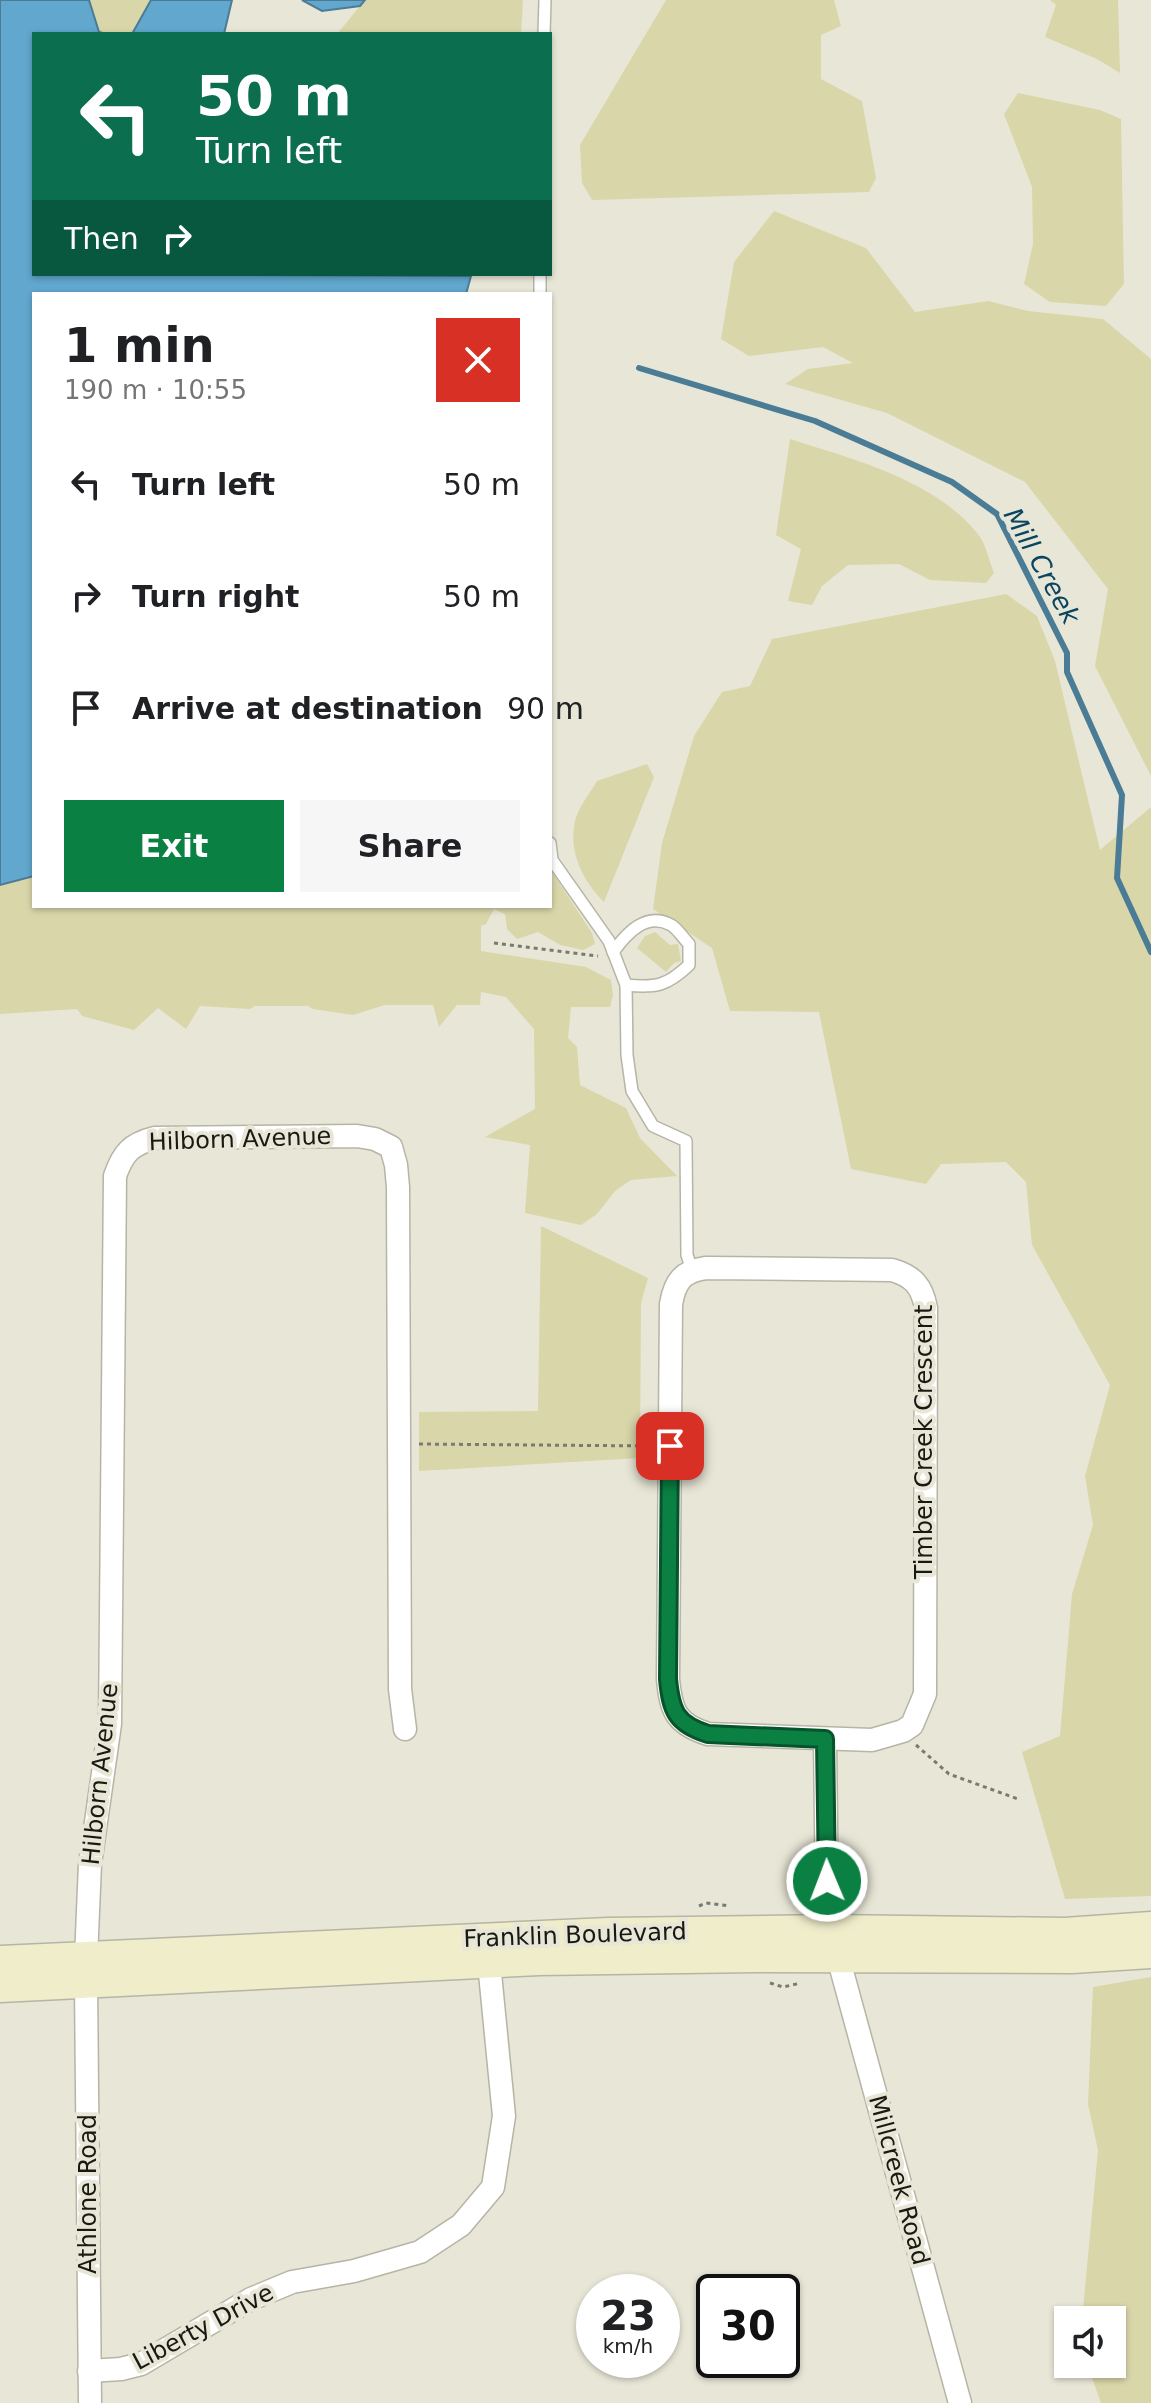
<!DOCTYPE html>
<html lang="en">
<head>
<meta charset="utf-8">
<style>
  body { margin:0; font-family:"DejaVu Sans",sans-serif; background:#f6f6f6; color:#202124; height:100vh; display:flex; flex-direction:column; font-size:30px; white-space:nowrap }
  * { box-sizing:border-box; margin:0 }
  p { font-size:26px; color:#757577 }
  .icon { flex:none; width:44px; height:44px; fill:none; stroke:currentColor; stroke-width:2; stroke-linecap:round; stroke-linejoin:round }
  .map { position:relative; flex:1; overflow:hidden }
  .panel { position:absolute; left:32px; top:292px; width:520px; height:616px; display:flex; flex-direction:column; background:#fff; border-radius:0px; box-shadow:0 2px 6px #0004 }
  .panel>* { flex:none }
  .top-card { position:absolute; left:32px; top:32px; width:520px; height:244px; border-radius:0px; box-shadow:0 2px 6px #0004; background:#0b6e4f; color:#fff; overflow:hidden }
  .controls { position:absolute; left:1054px; top:2306px; display:grid; gap:16px }
  .controls a { display:grid; place-items:center; width:72px; height:72px; border-radius:0px; background:#fff; box-shadow:0 2px 6px #0004; font-size:40px }
  .speed { position:absolute; left:576px; top:2274px; display:flex; gap:16px; font-size:40px; font-weight:700; text-align:center }
  .speed>* { display:grid; place-content:center; width:104px; height:104px; border-radius:50%; background:#fff; box-shadow:0 2px 6px #0004; line-height:1 }
  .speed small { font-size:20px; font-weight:400 }
  .speed .limit { border:4px solid #111; border-radius:12px; background:#fff; color:#111 }
  .pin { position:absolute; display:grid; place-items:center; width:68px; height:68px; color:#fff; margin:-34px; border-radius:16px; box-shadow:0 4px 12px #0006 }
  .me { position:absolute; width:88px; margin:-44px; rotate:359deg; stroke-linejoin:round; filter:drop-shadow(0 0 6px #0008) }
  .turn { display:flex; align-items:center; gap:28px; height:168px; padding:0 32px; font-size:36px }
  .turn .icon { width:104px; height:104px; stroke-width:2.5 }
  .turn b { display:block; font-size:56px; line-height:68px }
  .then { display:flex; align-items:center; height:76px; padding:0 32px; background:#0003; gap:16px; font-size:30px }
  .round { display:grid; place-items:center; flex:none; width:84px; height:84px; border-radius:0px; background:#f6f6f6 }
  .summary { display:flex; align-items:center; justify-content:space-between; height:136px; padding:0 32px }
  h1 { font-size:48px; font-weight:700; line-height:60px }
  .primary-button { display:flex; gap:16px; margin-top:auto; padding:16px 32px }
  .primary-button a { flex:1; height:92px; border-radius:0px; background:#0b8043; color:#fff; font-size:32px; font-weight:700; line-height:92px; text-align:center }
  .primary-button a+a { background:#f6f6f6; color:#202124 }
  ul { padding:0; list-style:none }
  li { display:flex; align-items:center; gap:24px; height:112px; padding:0 32px }
  li div { flex:1 }
  li b { display:block; font-size:30px }
  li em { font-style:normal }
  .map>svg:first-child { display:block }
  .green { fill:#d9d6aa }
  .water { fill:#61a7ce; stroke:#4b7c96; stroke-width:2 }
  .lines { fill:none; stroke-linecap:round; stroke-linejoin:round }
  .stream { stroke:#4b7c96; stroke-width:6 }
  .lane-casing { stroke:#b6b5a5; stroke-width:14 }
  .street-casing { stroke:#b6b5a5; stroke-width:25 }
  .secondary-casing { stroke:#b6b5a5; stroke-width:33 }
  .path { stroke:#7a7a6f; stroke-width:3; stroke-dasharray:4 4; stroke-linecap:butt }
  .lane { stroke:#fff; stroke-width:11 }
  .street { stroke:#fff; stroke-width:22 }
  .secondary { stroke:#f0edcb; stroke-width:30 }
  .route-casing { stroke:#07532c; stroke-width:20 }
  .route { stroke:#0b8043; stroke-width:14 }
  .labels { text-anchor:middle; stroke-width:8; stroke-linejoin:round; paint-order:stroke }
  .street-label { font-size:24px; fill:#191913; stroke:#e8e7d7 }
  .water-label { font-size:26px; font-style:italic; fill:#094460; stroke:#e8e7d7 }
</style>
</head>
<body>
<div class="map">
<svg width="1151" height="2403" viewBox="0 0 1151 2403">
  <rect width="100%" height="100%" fill="#e8e7d7"/>
  <g class="green">
    <path d="M0 0H163L158 34H34V906H550V869L592 933 595 944 583 950 560 945 538 932 517 939 507 929 505 914 494 909 486 924 481 926V951L586 967 611 980 613 995 610 1007H571L568 1038 577 1047 580 1085 626 1108 640 1138 677 1176 631 1180 615 1191 597 1214 581 1225 525 1213 530 1145 485 1137 535 1109 534 1029 506 997 481 992 480 1005H457L439 1027 433 1005H385L353 1015 313 1009 308 1006H255L250 1009 200 1006 186 1029 158 1008 134 1030 82 1016 77 1009 0 1014Z"/>
    <path d="M365 0H523L521 34H337Z"/>
    <path d="M666 0H834L841 26 821 35V79L862 101 876 178 869 192 592 200 582 183 580 145Z"/>
    <path d="M1050 0H1118L1120 73 1097 59 1045 37 1056 5Z"/>
    <path d="M1018 93 1100 110 1121 119 1124 284 1106 306 1050 302 1024 284 1033 244 1032 187 1004 114Z"/>
    <path d="M774 211 866 248 915 312 988 301 1028 311 1103 319 1151 359V776L1095 666 1108 589 1025 482 887 413 785 384 808 369 853 363 823 347 749 356 721 339 734 262Z"/>
    <path d="M790 439C853 459 934 480 977 533 986 543 989 561 994 573L986 583 930 580 899 564 848 565 822 586 812 605 788 601 801 549 776 535Z"/>
    <path d="M1006 594 1037 616 1055 661 1100 850 1151 807V1896L1065 1899 1022 1752 1060 1736 1072 1594 1093 1525 1085 1476 1110 1385 1032 1245 1026 1182 1006 1162 941 1164 926 1184 851 1169 819 1012 730 1011 712 948 653 909 662 843 694 736 722 692 750 686 772 639Z"/>
    <path d="M647 764 654 777 604 902C583 881 568 852 575 821 578 808 590 793 597 781Z"/>
    <path d="M655 932 670 945 678 944 681 961 674 963 666 972 637 948 645 936Z"/>
    <path d="M541 1226 648 1278 641 1303 640 1458 419 1471V1412L538 1411Z"/>
    <path d="M1151 1977V2403H1101L1087 2364H1112V2320H1082L1098 2150 1088 2104 1093 1987Z"/>
  </g>
  <g class="water">
    <path d="M0 0H89L99 32 107 34H34V274L471 276 466 294H34V876L0 885Z"/>
    <path d="M151 0H232L224 34H132Z"/>
    <path d="M302 0H365L360 6 322 11Z"/>
  </g>
  <g class="lines">
    <path class="stream" d="M639 368 815 421 952 482 997 514 1067 653V672L1122 795 1117 878 1151 952"/>
    <g class="lane-casing">
      <g id="lane">
        <path d="M544 34 545 0"/>
        <path d="M540 274V294"/>
        <path d="M550 843 552 860 609 941 626 985 627 1055 632 1091 653 1126 686 1141 687 1255 692 1270"/>
        <path d="M613 952C626 934 646 911 671 925 677 928 684 939 689 944V965C667 986 656 988 626 985"/>
      </g>
    </g>
    <g class="street-casing">
      <g id="street">
        <path d="M706 1268 892 1270C913 1276 922 1286 926 1308L925 1694 912 1725 903 1731 872 1740 708 1734C676 1724 671 1711 668 1679L671 1304C675 1281 683 1271 706 1268Z"/>
        <path d="M825 1739 827 1909 831 1930"/>
        <path d="M838 1957 960 2403"/>
        <path d="M86 1958 90 1864 110 1724 115 1176C123 1153 131 1144 155 1138L357 1136 375 1139 391 1147 396 1165 398 1187 400 1689 405 1729"/>
        <path d="M86 1984 90 2403"/>
        <path d="M89 2371 121 2369 141 2364 251 2299 292 2282 354 2271 420 2252 461 2225 493 2187 504 2116 489 1963"/>
      </g>
    </g>
    <g class="secondary-casing">
      <g id="secondary">
        <path d="M0 1961 608 1933 831 1930 1065 1933 1151 1927"/>
        <path d="M0 1987 539 1960 756 1957 1072 1958 1151 1953"/>
      </g>
    </g>
    <g class="path">
      <path d="M494 943 598 956"/>
      <path d="M419 1444 651 1446"/>
      <path d="M916 1745 949 1774 1018 1799"/>
      <path d="M699 1906 706 1903 730 1906"/>
      <path d="M770 1983 783 1987 801 1983"/>
    </g>
    <use href="#lane" class="lane"/>
    <use href="#street" class="street"/>
    <use href="#secondary" class="secondary"/>
  </g>
  <g class="lines">
    <g class="route-casing">
      <path id="route" d="M670 1446 668 1679C671 1711 676 1724 708 1734L825 1739 827 1881"/>
    </g>
    <use href="#route" class="route"/>
  </g>
  <g class="labels">
    <g class="street-label">
      <text transform="translate(240 1139) rotate(-2)" y="8">Hilborn Avenue</text>
      <text transform="translate(924 1442) rotate(-90)" y="8">Timber Creek Crescent</text>
      <text transform="translate(100 1774) rotate(-84)" y="8">Hilborn Avenue</text>
      <text transform="translate(575 1935) rotate(-2)" y="8">Franklin Boulevard</text>
      <text transform="translate(899 2180) rotate(75)" y="8">Millcreek Road</text>
      <text transform="translate(88 2194) rotate(-90)" y="8">Athlone Road</text>
      <text transform="translate(203 2327) rotate(-28)" y="8">Liberty Drive</text>
    </g>
    <g class="water-label">
      <text transform="translate(1042 566) rotate(61)" y="9">Mill Creek</text>
    </g>
  </g>
</svg>
<div class="controls">
<a><svg class="icon" aria-label="sound" viewBox="0 0 24 24"><path d="M4 9h4l5-4v14l-5-4H4zM17 9q2 3 0 6"/></svg></a>
</div>
<div class="speed"><div>23<small>km/h</small></div><div class="limit">30</div></div>
<div class="pin" style="left:670px;top:1446px;background:#d93025"><svg class="icon" aria-label="arrive" viewBox="0 0 24 24"><path d="M6 21V4h12l-3 4 3 4H6"/></svg></div>
<svg class="me" style="left:827px;top:1881px" viewBox="-20 -20 40 40"><circle r="17" fill="#0b8043" stroke="#fff" stroke-width="3"/><path d="M0-11L8 9 0 5-8 9z" fill="#fff"/></svg>
<div class="top-card">
<div class="turn"><svg class="icon" aria-label="left" viewBox="0 0 24 24"><path d="M17 20v-9H6M10 6l-5 5 5 5"/></svg><div><b>50 m</b>Turn left</div></div>
<div class="then">Then<svg class="icon" aria-label="right" viewBox="0 0 24 24"><path d="M7 20v-9h11M14 6l5 5-5 5"/></svg></div>
</div>
<section class="panel">
<div class="summary"><div><h1>1 min</h1><p>190 m · 10:55</p></div><a class="round" style="background:#d93025;color:#fff"><svg class="icon" aria-label="close" viewBox="0 0 24 24"><path d="M6 6l12 12M18 6L6 18"/></svg></a></div>
<ul>
<li><svg class="icon" aria-label="left" viewBox="0 0 24 24"><path d="M17 20v-9H6M10 6l-5 5 5 5"/></svg><div><b>Turn left</b></div><em>50 m</em></li>
<li><svg class="icon" aria-label="right" viewBox="0 0 24 24"><path d="M7 20v-9h11M14 6l5 5-5 5"/></svg><div><b>Turn right</b></div><em>50 m</em></li>
<li><svg class="icon" aria-label="arrive" viewBox="0 0 24 24"><path d="M6 21V4h12l-3 4 3 4H6"/></svg><div><b>Arrive at destination</b></div><em>90 m</em></li>
</ul>
<div class="primary-button"><a>Exit</a><a>Share</a></div>
</section>
</div>
</body>
</html>
